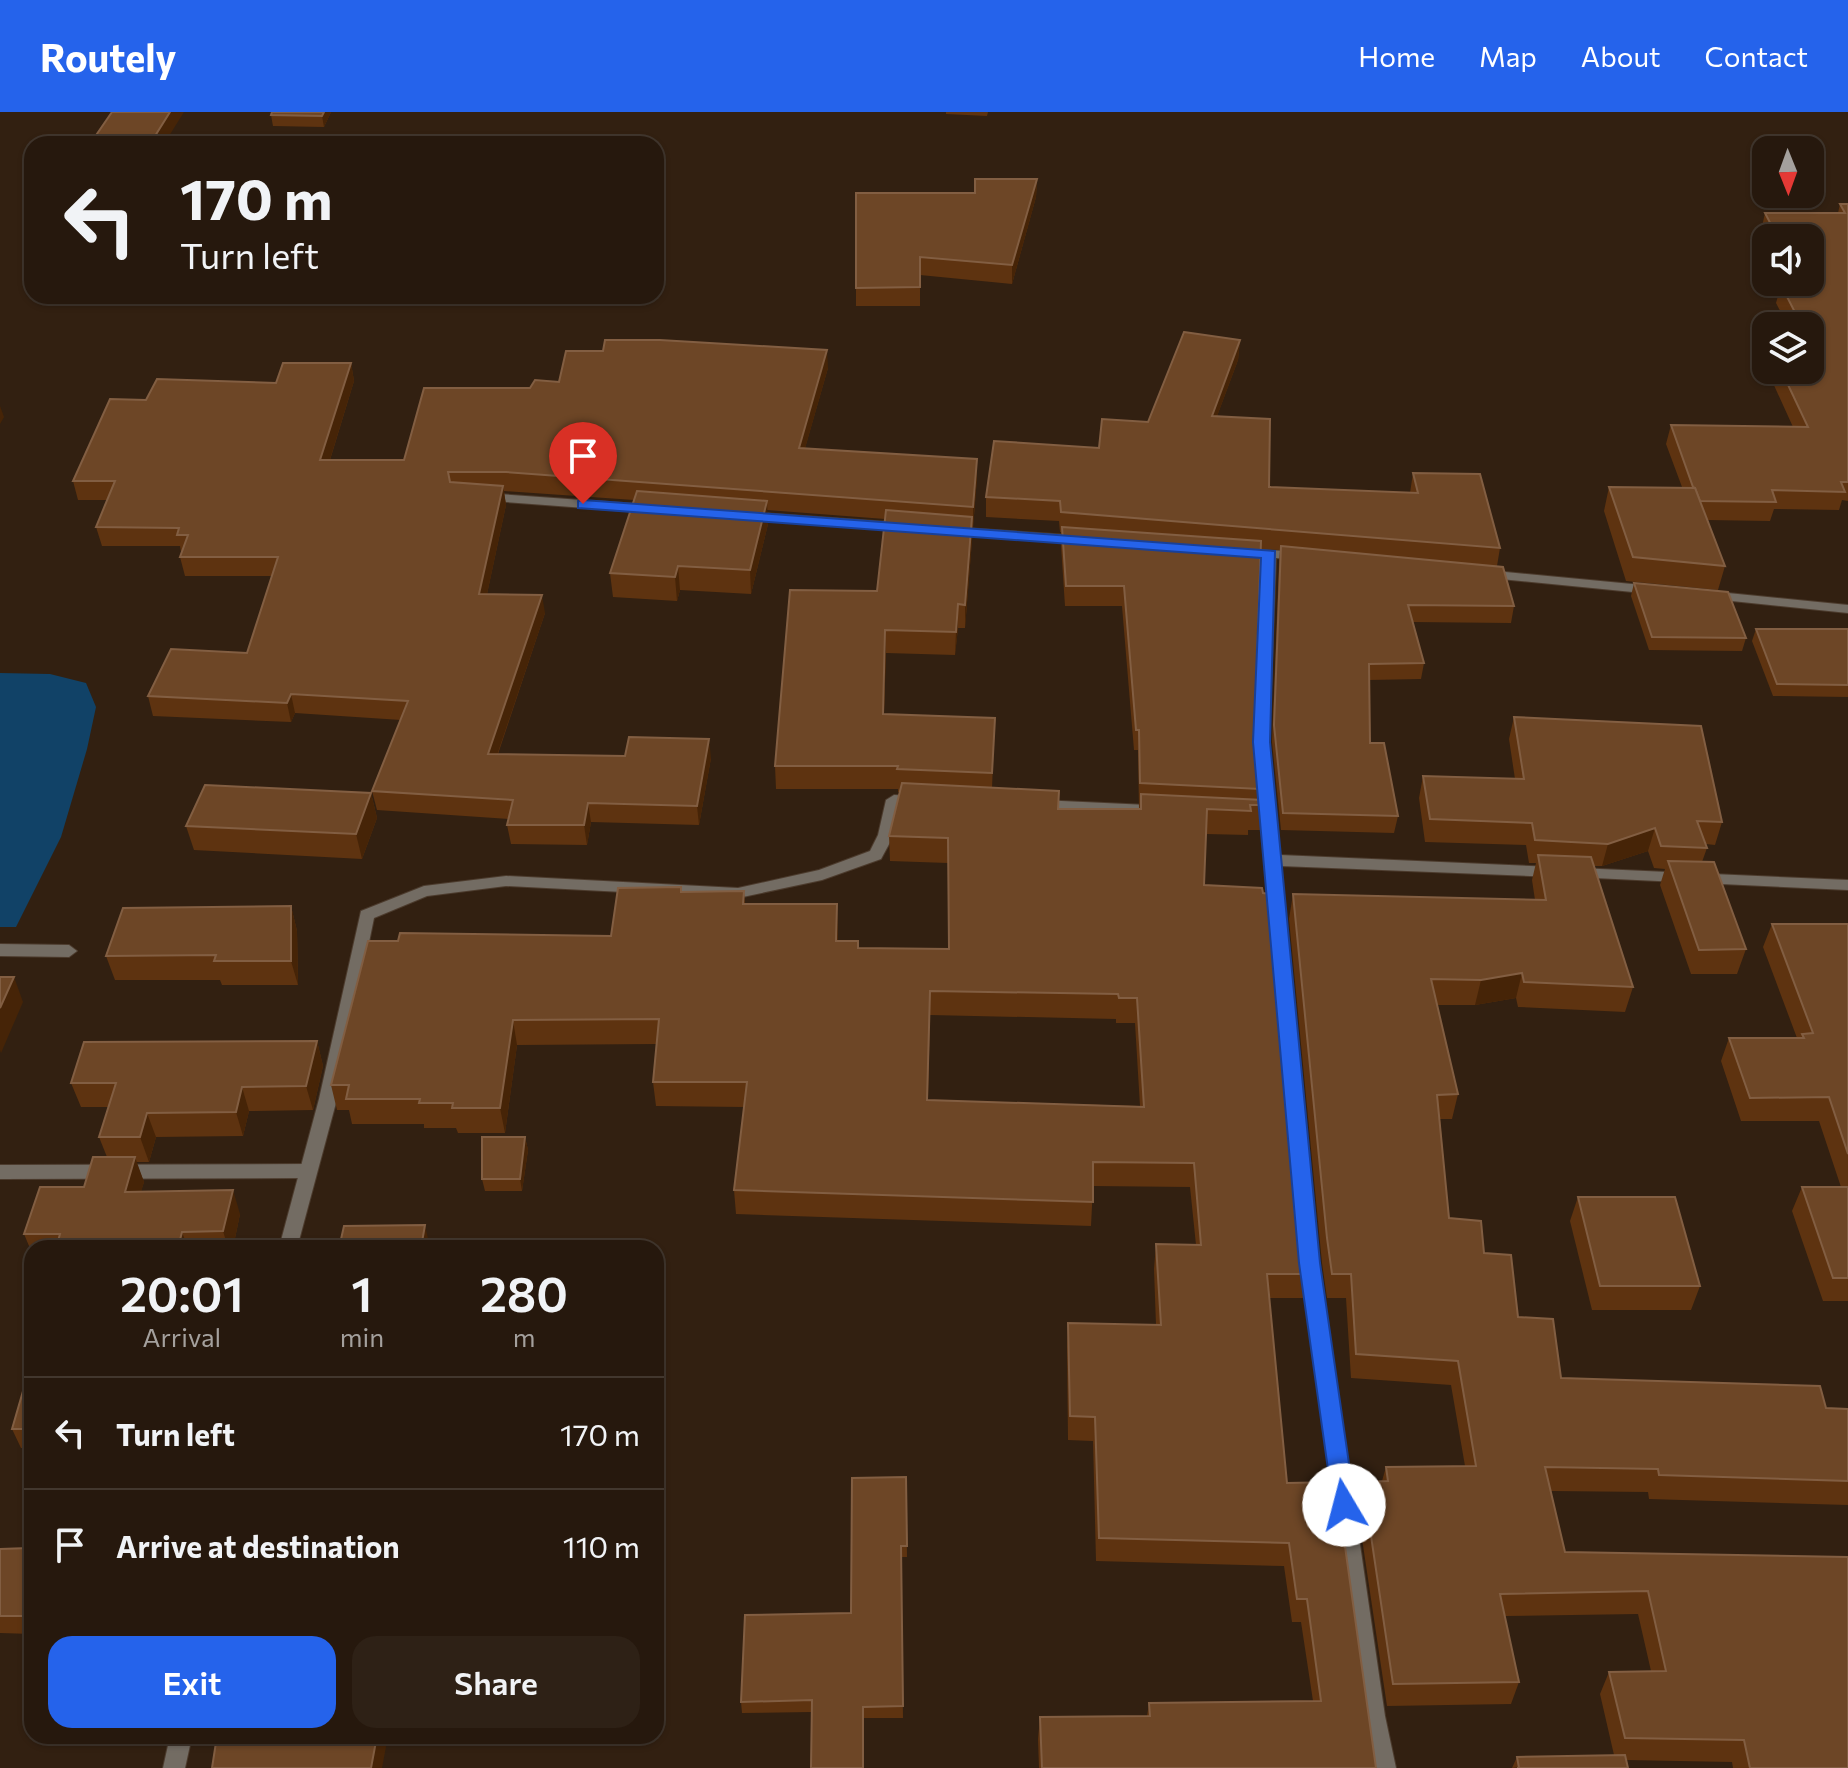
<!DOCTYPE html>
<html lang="en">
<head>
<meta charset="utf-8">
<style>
  body { margin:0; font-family:Commissioner,sans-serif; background:#2e2116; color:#f1f3f6; height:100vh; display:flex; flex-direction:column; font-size:30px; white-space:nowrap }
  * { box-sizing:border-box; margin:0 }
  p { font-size:26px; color:#a4a09d }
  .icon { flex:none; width:44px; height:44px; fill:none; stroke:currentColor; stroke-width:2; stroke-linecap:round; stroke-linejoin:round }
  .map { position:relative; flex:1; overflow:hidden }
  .drawer { position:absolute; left:24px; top:1128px; width:640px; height:504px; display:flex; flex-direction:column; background:#26180d; border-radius:24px; box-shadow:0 2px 6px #0004,0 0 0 2px #42372e }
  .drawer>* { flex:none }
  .guide { position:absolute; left:24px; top:24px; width:640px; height:168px; border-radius:24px; box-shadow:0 2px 6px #0004,0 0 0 2px #42372e; background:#26180d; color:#f1f3f6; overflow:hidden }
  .needle { width:52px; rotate:179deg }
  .fabs { position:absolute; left:1752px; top:24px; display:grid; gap:16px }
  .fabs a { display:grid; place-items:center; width:72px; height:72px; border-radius:16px; background:#26180d; box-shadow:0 2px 6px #0004,0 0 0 2px #42372e; font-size:40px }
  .pin { position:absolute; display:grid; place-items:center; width:68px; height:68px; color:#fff; margin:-82px -34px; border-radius:50% 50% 50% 0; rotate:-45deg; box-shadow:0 0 8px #0007 }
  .pin .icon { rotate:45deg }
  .me { position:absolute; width:88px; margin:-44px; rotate:352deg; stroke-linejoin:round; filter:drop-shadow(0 0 6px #0008) }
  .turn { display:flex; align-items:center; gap:28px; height:168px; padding:0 24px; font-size:36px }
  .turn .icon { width:104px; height:104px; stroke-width:2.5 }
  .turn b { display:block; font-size:56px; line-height:68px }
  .eta { display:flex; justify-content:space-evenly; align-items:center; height:136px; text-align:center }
  .eta b { font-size:48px; font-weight:600; line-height:56px }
  .cta { display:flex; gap:16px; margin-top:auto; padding:16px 24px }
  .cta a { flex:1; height:92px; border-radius:24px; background:#2563eb; color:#fff; font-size:32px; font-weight:600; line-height:92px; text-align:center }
  .cta a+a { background:#2e2116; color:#f1f3f6 }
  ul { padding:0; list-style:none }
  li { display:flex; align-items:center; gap:24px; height:112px; padding:0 24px; border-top:2px solid #42372e }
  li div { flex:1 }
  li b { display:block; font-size:30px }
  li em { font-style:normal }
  header { display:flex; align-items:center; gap:48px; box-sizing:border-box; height:112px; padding:0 40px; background:#2563eb; color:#fff }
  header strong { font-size:38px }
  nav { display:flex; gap:44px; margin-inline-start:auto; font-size:28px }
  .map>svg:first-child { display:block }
  .water { fill:#114267 }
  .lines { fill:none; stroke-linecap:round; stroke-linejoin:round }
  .lane-casing { stroke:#4c3b2d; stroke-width:2 }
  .street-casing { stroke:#4c3b2d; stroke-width:2 }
  .lane { fill:#736c63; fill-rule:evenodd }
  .street { fill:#736c63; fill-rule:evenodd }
  .wall { fill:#5e3310; fill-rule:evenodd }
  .shaded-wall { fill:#462407 }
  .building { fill:#6d4626; stroke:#825e42; stroke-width:2; fill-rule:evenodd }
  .route { fill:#2563eb; stroke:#184099; stroke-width:2 }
</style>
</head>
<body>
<header>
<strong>Routely</strong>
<nav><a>Home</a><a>Map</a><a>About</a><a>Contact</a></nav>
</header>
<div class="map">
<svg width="1848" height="1656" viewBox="0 0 1848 1656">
  <rect width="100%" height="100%" fill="#322011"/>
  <path class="water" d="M0 561 50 562 86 571 96 595 87 637 61 725 16 815H0Z"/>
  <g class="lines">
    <g class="lane-casing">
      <g id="lane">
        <path d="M0 832 69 833 77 839 69 845 0 844Z"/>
        <path d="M308 1052 314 1054 317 1059 314 1064 308 1066 0 1067V1053Z"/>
      </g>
    </g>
    <g class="street-casing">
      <g id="street">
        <path d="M484 381 652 393 659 397 652 401 479 388V382Z"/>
        <path d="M747 400 903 411 910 415 903 419 742 407 740 404Z"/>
        <path d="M950 415 1083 424 1090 428 1083 432 945 422 943 419Z"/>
        <path d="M1242 436 1298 440 1305 444 1298 448 1276 446 1269 630 1280 743 1555 755 1563 760 1555 765 1281 754 1319 1151 1385 1604 1396 1656H1374L1363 1604 1301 1151 1262 710 1239 708 1231 703 1239 698 1261 699 1255 630 1262 445 1237 443 1235 440Z"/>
        <path d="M1485 458 1653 474 1660 478 1653 482 1480 465V459Z"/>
        <path d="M1708 479 1848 493V501L1703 486 1701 483 1703 480Z"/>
        <path d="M894 683 917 684 925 689 917 694 900 693 894 723 881 747 822 768 738 786 506 774 427 784 374 806 337 987 297 1136H279L319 987 361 799 424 774 506 764 738 776 819 758 870 739 878 723 886 688Z"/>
        <path d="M1040 688 1148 693 1156 698 1148 703 1035 697 1032 693Z"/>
        <path d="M1578 756 1848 768V778L1573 765 1570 761Z"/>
        <path d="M170 1624H192L185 1656H163Z"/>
      </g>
    </g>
    <use href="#lane" class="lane"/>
    <use href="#street" class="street"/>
  </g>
  <g class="wall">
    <path d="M331 0 324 15 273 14 271 3Z"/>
    <path d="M946 0H988L987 4 946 2Z"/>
    <path d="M975 67H1037L1036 85 1012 172 920 163V194H856V176L974 81Z"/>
    <path d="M1840 92H1848V389L1842 388 1839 398 1774 397 1770 409 1707 408 1725 454 1718 478 1626 469 1604 399 1609 375H1682L1666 332 1671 313 1793 315 1767 258H1810V214H1788L1776 191 1781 173H1787L1786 170H1810V126H1766V130L1761 119 1765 101H1838Z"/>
    <path d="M1240 228 1238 248 1217 304 1269 375 1410 381 1413 361 1500 436 1497 454 1514 494 1511 511 1412 510 1424 551 1421 567 1369 568 1370 631 1398 704 1394 721 1281 718 1272 630 1279 450 1280 438 1261 437 1255 610 1260 677 1259 688 1263 693 1260 718H1248V723L1206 722 1204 773 1307 1162 1303 1186H1269L1287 1371 1376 1656H1039L1038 1627 1040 1605 1147 1604 1149 1591 1313 1589 1301 1510H1292L1284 1454 1096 1449 1093 1329 1068 1328 1067 1235 1068 1211 1156 1213 1154 1157 1156 1132 1196 1133 1190 1075 1093 1074 1091 1114 736 1102 734 1078 744 995 656 994 653 970 656 932 517 933 505 1021H458L456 1016H424V1012H352L349 998H337L331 973 398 829 611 824 681 775 682 780 744 779 745 792 838 816V829L858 836 948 837V751L890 749 889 724 900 680H898V677H776L775 654 877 479 885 407 767 398 768 412 751 482 680 478 677 489 613 485 610 461 634 388 504 379 506 393 487 482 545 501 498 642 711 646 699 713 591 710 587 733 511 732 507 713 509 707 377 698 372 679 401 608 295 601 291 610 153 604 148 584 247 541 272 464H185L180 445 181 440 180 434H102L96 415 108 388H78L73 369 146 288 276 271 351 251 354 269 330 348H404L530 276 559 270 828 256 805 336 977 366 965 516H958L955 543 886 541 884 602 995 606 992 676 1058 697H1139L1138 638H1134L1122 494H1065L1061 434V420H1060L1059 409 986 405V385L1099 336 1148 310ZM930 903 1116 907V911H1135L1140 994 928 988Z"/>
    <path d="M1634 471 1746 526 1742 539 1649 538 1631 484Z"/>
    <path d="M1756 517H1848V585L1773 584 1752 529Z"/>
    <path d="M1514 605 1722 710 1715 733 1706 732 1707 736 1702 750 1746 837 1737 862H1691L1660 773 1665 757 1654 756 1648 739 1602 754H1594L1633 875 1625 900 1518 895 1516 886 1475 893H1437L1458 982 1452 1007H1440L1449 1106 1484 1141 1518 1205 1561 1266 1826 1296 1848 1297V1393L1649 1387 1648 1380 1551 1379 1565 1440 1848 1445V1656H1733L1732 1650 1626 1648 1512 1656 1517 1645 1614 1643 1600 1582 1609 1560 1651 1559 1638 1502 1505 1504 1519 1570 1511 1592 1387 1594 1357 1393 1363 1370 1382 1369 1386 1355 1465 1354 1451 1273 1351 1266 1346 1186H1327L1322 1151 1289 807 1293 782 1535 788 1532 768 1536 751H1529L1526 733 1425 730 1419 686 1423 664 1515 667 1509 627Z"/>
    <path d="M371 681 377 706 362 747 194 738 186 714Z"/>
    <path d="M291 794 297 819 298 873H222L220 868H115L106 844Z"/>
    <path d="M1772 812H1848V1189H1823L1792 1099 1802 1075H1841L1819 1009H1741L1721 949 1729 926H1797L1763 835Z"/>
    <path d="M317 929 323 954 313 998 249 999 243 1024 156 1025 149 1050H136L144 1070 141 1079 240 1102 233 1136H32V1141L24 1122 84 1075 107 1045 99 1025 108 995H81L71 971Z"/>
    <path d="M525 1025 528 1038 522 1079H485L482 1067Z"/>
    <path d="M1578 1085 1700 1174 1691 1198H1592L1570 1109Z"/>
    <path d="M32 1255V1336H21L12 1317Z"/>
    <path d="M906 1365 907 1445H901L903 1606H863L812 1600 742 1601 741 1590 851 1501Z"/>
    <path d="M32 1428V1522L0 1521V1437L29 1436Z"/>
  </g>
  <g class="shaded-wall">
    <path d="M170 0H184L164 32H150Z"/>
    <path d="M324 0H331L324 15 322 4Z"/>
    <path d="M1037 67 1036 85 1012 172V153Z"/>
    <path d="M1240 228 1238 248 1210 323 1212 304Z"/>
    <path d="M827 238 828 256 800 354 799 336Z"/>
    <path d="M351 251 354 269 324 367 320 348Z"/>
    <path d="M0 294 4 305 0 312Z"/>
    <path d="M977 347V366L973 413V395Z"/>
    <path d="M503 374 506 393 483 501 479 482Z"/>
    <path d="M767 389 768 412 751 482 750 458Z"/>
    <path d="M972 405V428L965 516V493Z"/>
    <path d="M678 454 680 478 677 489 675 465Z"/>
    <path d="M542 483 545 501 491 661 488 642Z"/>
    <path d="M958 492V516L955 543 956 520Z"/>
    <path d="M885 518 886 541 883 625V602Z"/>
    <path d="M291 582 295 601 291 610 287 591Z"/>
    <path d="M709 627 711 646 699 713 697 694Z"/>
    <path d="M371 681 377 706 362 747 356 722Z"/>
    <path d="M588 691 591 710 587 733 584 713Z"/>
    <path d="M1655 716 1648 739 1602 754 1608 732Z"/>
    <path d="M837 792 838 816 837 854 836 829Z"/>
    <path d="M291 794 297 819 298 873 291 849Z"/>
    <path d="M1522 861 1516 886 1475 893 1481 868Z"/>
    <path d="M14 865 23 890 1 941 0 938V896Z"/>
    <path d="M513 908 517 933 505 1021 500 996Z"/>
    <path d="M317 929 323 954 313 998 306 974Z"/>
    <path d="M242 975 249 999 243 1024 236 1000Z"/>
    <path d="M147 1001 156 1025 149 1050 140 1025Z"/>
    <path d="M525 1025 528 1038 522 1079 520 1067Z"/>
    <path d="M135 1045 144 1070 134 1104 125 1080Z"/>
    <path d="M233 1078 240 1102 233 1136H228L223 1119Z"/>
    <path d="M425 1113 430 1136H421Z"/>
    <path d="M182 1120 188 1136H178Z"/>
    <path d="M377 1624H388L382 1656H371Z"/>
  </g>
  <g class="building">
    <path d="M112 0H170L150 32H90Z"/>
    <path d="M272 0H324L322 4 271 3Z"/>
    <path d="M975 67H1037L1012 153 920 145V175L856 176V81H975Z"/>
    <path d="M1840 92H1848V370H1841L1845 380 1772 378 1776 390 1700 389 1695 376 1693 375 1671 313 1808 315 1781 258H1810V238H1815L1810 229V214H1802L1781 173H1801L1799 170H1810V126H1778L1765 101H1845Z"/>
    <path d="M1184 220 1240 228 1212 304 1270 307 1269 375 1418 381 1413 361 1480 362 1500 436 1061 400 1060 389 986 385 994 329 1099 336 1102 307 1148 310Z"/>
    <path d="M605 228H660L827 238 799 336 977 347 973 395 506 360H448L450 370 503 374 479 482 542 483 488 642 625 644 629 625 709 627 697 694 588 691 584 713H507L513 688 372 679 408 589 291 582 287 591 148 584 171 537 247 541 278 445H180L188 423H177L179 416 96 415 115 369H73L110 287 146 288 157 267 276 271 283 251H351L320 348H404L424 276H530L535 268 559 270 566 239H603Z"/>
    <path d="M1609 375 1695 376 1725 454 1633 445Z"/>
    <path d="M637 379 767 389 750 458 678 454 675 465 610 461Z"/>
    <path d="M886 398 972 405 965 493 958 492 956 520 885 518 883 602 995 606 992 661 897 657 898 654H775L790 478 877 479Z"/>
    <path d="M1062 415 1261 429 1255 610 1260 677 1140 671 1139 618H1136L1124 474H1066Z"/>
    <path d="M1281 434 1503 455 1514 494 1408 493 1424 551 1369 552 1370 631H1384L1398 704 1283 701 1274 613Z"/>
    <path d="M1634 471 1728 480 1746 526 1652 525Z"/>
    <path d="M1756 517H1848V573L1777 572Z"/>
    <path d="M1514 605 1701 614 1722 710 1697 709 1707 736 1661 734 1655 716 1608 732 1535 728 1532 711 1430 707 1423 664 1524 667Z"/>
    <path d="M902 671 1059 679 1058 697H1141V682L1263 688V693H1250L1251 699 1207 697 1204 773 1262 776 1263 781 1271 782 1307 1162H1267L1287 1371 1336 1370 1376 1656H1042L1040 1605 1150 1604 1149 1591 1321 1589 1307 1487H1297L1289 1431 1099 1426 1095 1305 1070 1304 1068 1211 1161 1213 1156 1132 1201 1133 1194 1051 1093 1050V1090L734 1078 747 970H653L659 907 513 908 500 996H452L453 991H419L420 987H346L349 973H331L368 829H398L400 821 611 824 618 776 681 775V780L744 779 743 792H837L836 829H858V836L949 837 948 726 889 724ZM930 879 1118 882 1119 886H1137L1144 995 927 988Z"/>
    <path d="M205 673 371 681 356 722 186 714Z"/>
    <path d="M1538 743 1591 745 1633 875 1524 870 1522 861 1481 868 1431 867 1458 982 1437 983 1449 1106 1481 1109 1484 1141 1511 1143 1518 1205 1553 1207 1561 1266 1820 1274 1826 1296 1848 1297V1369L1659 1363 1658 1357 1545 1355 1565 1440 1848 1445V1656H1750L1744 1628 1625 1626 1609 1560 1666 1559 1648 1479 1500 1482 1519 1570 1393 1572 1363 1370 1388 1369 1386 1355 1476 1354 1458 1249 1356 1242 1351 1162H1332L1327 1126 1293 782 1546 788Z"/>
    <path d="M1668 749 1714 750 1746 837 1699 838Z"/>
    <path d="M291 794V849H214L216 843 106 844 123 796Z"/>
    <path d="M1772 812H1848V1042L1829 985 1750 986 1729 926H1804L1802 922 1813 921Z"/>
    <path d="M0 865H14L0 896Z"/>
    <path d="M317 929 306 974 242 975 236 1000 147 1001 140 1025H99L116 971H71L84 930Z"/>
    <path d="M482 1025H525L520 1067H482Z"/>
    <path d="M93 1045H135L125 1080 233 1078 223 1119 182 1120 178 1136H56L60 1122H24L40 1075H84Z"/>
    <path d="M1802 1075H1848V1166H1833Z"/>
    <path d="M1578 1085H1675L1700 1174H1600Z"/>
    <path d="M425 1113 421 1136H339L344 1114Z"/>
    <path d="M30 1255H32V1317H12Z"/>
    <path d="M906 1365 907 1434H901L903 1594 863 1595V1656H811L812 1588 741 1590 745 1503 851 1501 852 1366Z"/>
    <path d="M32 1428V1504H0V1437L29 1436Z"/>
    <path d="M217 1624H377L371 1656H212Z"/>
    <path d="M1625 1643 1628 1656H1517H1519L1517 1645Z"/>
  </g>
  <path class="route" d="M583 388 1275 439 1270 630 1320 1151 1355 1393 1352 1400 1344 1403 1336 1400 1333 1393 1299 1151 1253 630 1261 446 578 396V389Z"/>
</svg>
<div class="fabs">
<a><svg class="needle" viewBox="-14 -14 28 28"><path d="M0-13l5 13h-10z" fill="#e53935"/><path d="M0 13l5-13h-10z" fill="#a4a09d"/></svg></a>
<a><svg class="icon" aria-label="sound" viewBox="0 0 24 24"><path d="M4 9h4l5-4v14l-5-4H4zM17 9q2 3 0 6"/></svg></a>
<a><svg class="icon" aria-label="layers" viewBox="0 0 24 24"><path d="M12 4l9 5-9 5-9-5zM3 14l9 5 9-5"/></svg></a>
</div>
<div class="pin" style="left:583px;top:392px;background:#d93025"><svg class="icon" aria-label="arrive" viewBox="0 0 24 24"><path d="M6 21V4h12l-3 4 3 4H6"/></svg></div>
<svg class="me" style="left:1344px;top:1393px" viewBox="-20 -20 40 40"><circle r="19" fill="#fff"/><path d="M0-13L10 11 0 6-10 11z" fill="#2563eb"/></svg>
<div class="guide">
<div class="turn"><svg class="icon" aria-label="left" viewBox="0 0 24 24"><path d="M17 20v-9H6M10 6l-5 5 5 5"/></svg><div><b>170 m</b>Turn left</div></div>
</div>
<section class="drawer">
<div class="eta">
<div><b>20:01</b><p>Arrival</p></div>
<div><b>1</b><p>min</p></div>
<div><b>280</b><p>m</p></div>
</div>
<ul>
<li><svg class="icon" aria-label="left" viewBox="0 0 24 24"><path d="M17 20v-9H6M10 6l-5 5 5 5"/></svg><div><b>Turn left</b></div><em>170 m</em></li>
<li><svg class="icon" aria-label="arrive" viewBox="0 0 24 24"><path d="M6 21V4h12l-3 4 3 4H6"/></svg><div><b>Arrive at destination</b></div><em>110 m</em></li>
</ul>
<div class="cta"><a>Exit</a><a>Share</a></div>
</section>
</div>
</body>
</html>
